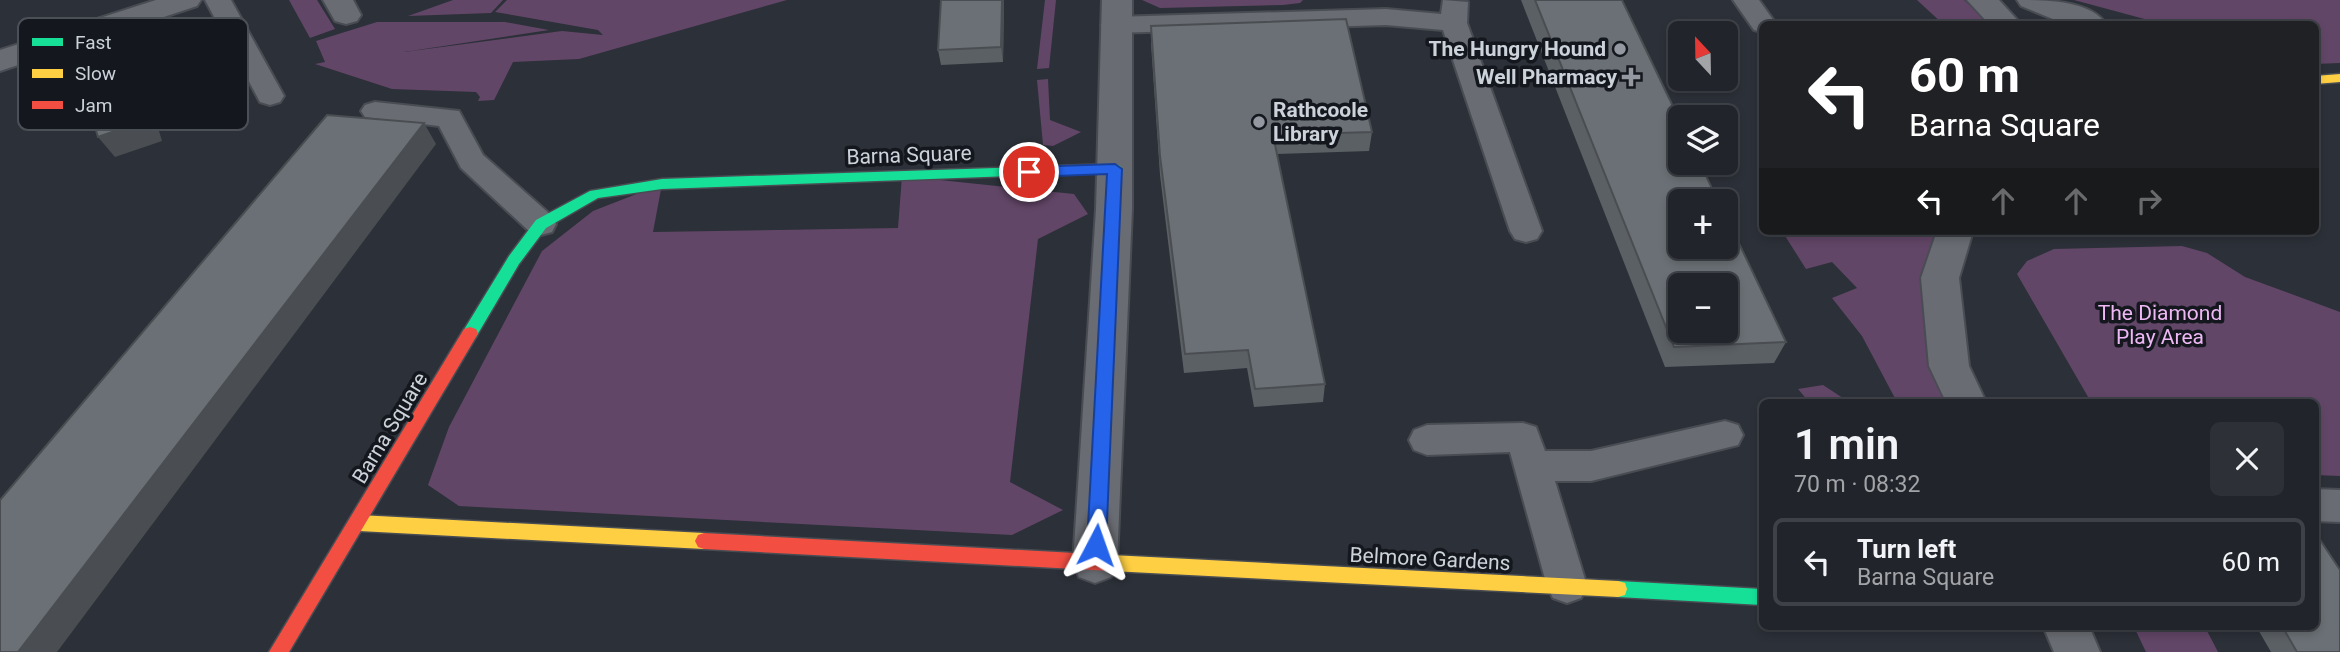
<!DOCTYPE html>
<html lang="en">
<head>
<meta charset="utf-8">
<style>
  body { margin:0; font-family:Roboto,sans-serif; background:#2d3036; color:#f1f3f6; height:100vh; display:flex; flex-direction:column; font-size:26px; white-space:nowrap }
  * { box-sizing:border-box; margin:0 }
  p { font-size:23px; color:#a2a4a8 }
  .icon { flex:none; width:38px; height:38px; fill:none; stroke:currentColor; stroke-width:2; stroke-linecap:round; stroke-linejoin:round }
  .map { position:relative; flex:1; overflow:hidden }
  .drawer { position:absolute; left:1759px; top:399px; width:560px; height:231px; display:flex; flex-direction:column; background:#21242a; border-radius:10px; box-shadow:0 4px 10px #0003,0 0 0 2px #3e4147 }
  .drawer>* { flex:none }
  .guide { position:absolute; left:1759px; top:21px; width:560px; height:214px; border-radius:10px; box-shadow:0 4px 10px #0003,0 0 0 2px #3e4147; background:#202124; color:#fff; overflow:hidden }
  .needle { width:46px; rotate:338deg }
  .controls { position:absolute; left:1668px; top:21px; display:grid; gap:14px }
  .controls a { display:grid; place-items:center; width:70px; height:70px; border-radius:10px; background:#21242a; box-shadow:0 4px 10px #0003,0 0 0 2px #3e4147; font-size:35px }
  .pin { position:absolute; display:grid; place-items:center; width:60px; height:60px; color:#fff; margin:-30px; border:4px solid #fff; border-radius:50%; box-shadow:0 2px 7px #0007 }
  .me { position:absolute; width:77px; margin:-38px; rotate:4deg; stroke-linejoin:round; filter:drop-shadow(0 0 5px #0008) }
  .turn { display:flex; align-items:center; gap:24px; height:147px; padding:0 35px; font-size:32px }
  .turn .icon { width:91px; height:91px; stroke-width:2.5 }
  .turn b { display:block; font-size:49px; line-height:60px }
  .lanes { display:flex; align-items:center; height:66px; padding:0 35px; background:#0003; justify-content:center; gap:35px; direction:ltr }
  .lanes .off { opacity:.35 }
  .round { display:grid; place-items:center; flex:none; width:74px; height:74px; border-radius:10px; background:#2d3036 }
  .summary { display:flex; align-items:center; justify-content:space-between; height:119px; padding:0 35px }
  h1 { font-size:42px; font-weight:600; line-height:52px }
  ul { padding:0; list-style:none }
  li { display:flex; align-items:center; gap:21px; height:88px; margin:0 14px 10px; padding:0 21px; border:4px solid #3e4147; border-radius:10px }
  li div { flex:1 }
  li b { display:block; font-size:26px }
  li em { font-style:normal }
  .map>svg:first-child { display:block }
  .green { fill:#624667 }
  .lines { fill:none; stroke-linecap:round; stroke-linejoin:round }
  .lane-casing { stroke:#494d53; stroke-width:4 }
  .street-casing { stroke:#494d53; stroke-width:4 }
  .fast-casing { stroke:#494d53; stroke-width:3 }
  .slow-casing { stroke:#494d53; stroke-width:3 }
  .jam-casing { stroke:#494d53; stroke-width:3 }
  .lane { fill:#696c72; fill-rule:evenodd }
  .street { fill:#696c72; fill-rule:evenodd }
  .fast { fill:#16e098; fill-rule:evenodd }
  .slow { fill:#ffcf43; fill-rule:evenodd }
  .jam { fill:#f24e42; fill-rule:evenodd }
  .wall { fill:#5b6065 }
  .shaded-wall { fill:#4a4e52 }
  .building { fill:#6a7075; stroke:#4a4e52; stroke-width:2; fill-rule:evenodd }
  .route { fill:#2563eb; stroke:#184099; stroke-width:2 }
  .poi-dot { fill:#9499a1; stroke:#14171d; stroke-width:2.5 }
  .labels { text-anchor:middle; stroke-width:7; stroke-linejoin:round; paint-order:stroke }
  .poi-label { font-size:21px; font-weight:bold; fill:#ccd2da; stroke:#14171d; text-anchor:end }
  .street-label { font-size:21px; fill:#ccd2da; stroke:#14171d }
  .park-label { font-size:21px; fill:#eeb8f4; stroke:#14171d }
  .key { fill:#14171d; stroke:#4b4f56; stroke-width:2 }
  .key-label { font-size:19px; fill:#ccd2da }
</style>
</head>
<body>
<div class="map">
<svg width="2340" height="652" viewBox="0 0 2340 652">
  <rect width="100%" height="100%" fill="#2c3038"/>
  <g class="green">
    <path d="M289 0H317L335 29 310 38Z"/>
    <path d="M453 0H503L491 13 408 16Z"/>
    <path d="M507 0H787L579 59 513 62 494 100 478 101 480 97 476 92 392 89 315 64 325 62 316 41 377 22H505L549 30 404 52 562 31 603 35 598 30 495 12Z"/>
    <path d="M1045 0H1056L1049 68 1037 69Z"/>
    <path d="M1142 0H1303L1300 3 1283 5 1160 8Z"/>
    <path d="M1917 0H1964L1990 24H1943Z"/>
    <path d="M2074 0H2340V63L2315 64V24H2163Z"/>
    <path d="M1048 79 1050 120 1081 132 1053 146 1043 145 1037 80Z"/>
    <path d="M902 176 1074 194 1088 214 1038 239 1010 482 1063 510 1012 535 459 506 428 485 449 427 542 251 593 211 662 184 653 232 898 228Z"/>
    <path d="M1782 231H1940L1949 366 1956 402H1897L1862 336 1832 298 1857 288 1832 262 1806 269Z"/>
    <path d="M2182 246 2207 253 2245 277 2340 312V476L2315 475V402H2091L2017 274 2027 261 2054 249Z"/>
    <path d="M1823 385 1849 402H1809L1798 389Z"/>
    <path d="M2134 627H2205L2218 652H2146Z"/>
  </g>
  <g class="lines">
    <g class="lane-casing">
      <g id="lane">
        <path d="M205 0H231L284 96 280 102 270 105 260 102Z"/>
        <path d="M1443 0 1468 2 1467 23 1542 231 1537 239 1526 242 1515 239 1510 231 1443 30 1386 25 1114 33 1105 31 1101 25 1105 19 1114 17 1386 9 1441 14Z"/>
        <path d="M1733 0H1759L1776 24H1762V32L1754 30Z"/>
        <path d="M375 102 459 111 483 155 552 216 556 224 552 232 541 235 530 232 461 168 439 126 365 117 361 111 365 105Z"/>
        <path d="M1725 421 1738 425 1743 435 1738 445 1591 481H1555L1587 586 1581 598 1567 603 1553 598 1547 586 1510 452 1427 455 1414 450 1409 440 1414 430 1427 425 1523 423 1536 427 1545 451H1591Z"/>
        <path d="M2315 489 2340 490V522L2315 521Z"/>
      </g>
    </g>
    <g class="street-casing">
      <g id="street">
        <path d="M156 0H201L197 6 0 71V50Z"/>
        <path d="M323 0H353L361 15 357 21 346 24 335 21Z"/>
        <path d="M1102 0H1132V209L1117 563 1111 577 1095 583 1079 577 1073 563 1096 209Z"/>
        <path d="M1967 0H1999L2021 24H1989Z"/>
        <path d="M2017 0C2043 0 2090 0 2106 24H2065L2021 6Z"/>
        <path d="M1937 231H1973L1959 278 1969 366 1986 402H1946L1929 366 1921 278Z"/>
        <path d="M2043 626H2089L2100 652H2054Z"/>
      </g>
    </g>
    <g class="fast-casing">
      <g id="fast">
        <path d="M2095 20 2101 24H2081L2083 21Z"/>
        <path d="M1115 164 1120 166 1122 169 1120 172 662 189 598 198 546 228 519 264 476 337H464L462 333 509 256 536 220 590 191 662 179Z"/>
        <path d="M1618 581 1762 589V605L1618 597 1611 595 1609 589 1611 583Z"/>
      </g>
    </g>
    <g class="slow-casing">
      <g id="slow">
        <path d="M2340 74V82L2315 84V76Z"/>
        <path d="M359 515 704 533 710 535 713 541 710 547 704 549 359 531 353 528 350 523 353 518Z"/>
        <path d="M1111 555 1618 581 1625 583 1627 589 1625 595 1618 597 1111 571 1105 569 1102 563 1105 557Z"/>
      </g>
    </g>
    <g class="jam-casing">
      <g id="jam">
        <path d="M470 327 476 329 478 333 476 337 289 652H269L464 329Z"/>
        <path d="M704 533 1111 555 1117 557 1120 563 1117 569 1111 571 704 549 698 547 695 541 698 535Z"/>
      </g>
    </g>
    <use href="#lane" class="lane"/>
    <use href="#street" class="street"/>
    <use href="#fast" class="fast"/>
    <use href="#slow" class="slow"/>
    <use href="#jam" class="jam"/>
  </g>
  <g class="wall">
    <path d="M941 0H1004L1003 62 941 65 938 50Z"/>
    <path d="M1521 0H1622L1786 342 1774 363 1665 367Z"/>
    <path d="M1151 26 1372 132 1369 151 1277 154 1325 384 1323 402 1254 407 1247 368 1184 373 1160 175 1151 44Z"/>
    <path d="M2256 626H2315L2340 652H2271Z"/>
  </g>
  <g class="shaded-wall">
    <path d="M1002 0H1004L1003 62 1001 47Z"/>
    <path d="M201 22 215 42 240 102 159 131 162 141 115 157 98 137 143 110Z"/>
    <path d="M424 123 436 144 57 652H18Z"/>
  </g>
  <g class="building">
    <path d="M941 0H1002L1001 47 938 50Z"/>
    <path d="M1535 0H1622L1680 121V163H1700L1718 201H1680V247H1726V216L1786 342 1674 347ZM1680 285H1726V331H1680Z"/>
    <path d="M1346 19 1372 132 1273 135 1325 384 1255 389 1248 350 1185 354 1160 156 1151 26Z"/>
    <path d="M201 22 226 81 143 110 146 120 98 137 79 73 120 59 117 49Z"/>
    <path d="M327 115 424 123 18 652H0V500Z"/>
    <path d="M2315 532 2340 570V652H2297L2282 626H2315Z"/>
  </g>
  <path class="route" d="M1115 164 1122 169 1106 545 1103 550H1090L1087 545 1107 174 1029 177 1022 172 1029 167Z"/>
  <g class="poi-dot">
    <circle cx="1620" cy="49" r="7"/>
    <path d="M1627.5 66.5h7v7h7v7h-7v7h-7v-7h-7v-7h7z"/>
    <circle cx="1259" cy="122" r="7"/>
  </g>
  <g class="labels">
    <g class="poi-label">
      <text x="1606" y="56">The Hungry Hound</text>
      <text x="1617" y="84">Well Pharmacy</text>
      <text x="1273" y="117" text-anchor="start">Rathcoole<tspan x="1273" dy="24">Library</tspan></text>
    </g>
    <g class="street-label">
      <text transform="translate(909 155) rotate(-2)" y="7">Barna Square</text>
      <text transform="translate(390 428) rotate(-59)" y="7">Barna Square</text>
      <text transform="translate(1430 559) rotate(3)" y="7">Belmore Gardens</text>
    </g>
    <g class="park-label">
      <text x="2160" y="320">The Diamond<tspan x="2160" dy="24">Play Area</tspan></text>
    </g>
  </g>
  <rect x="18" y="18" width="230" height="112" rx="10" class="key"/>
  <rect x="32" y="38" width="31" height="8" fill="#16e098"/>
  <rect x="32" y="69" width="31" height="9" fill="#ffcf43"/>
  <rect x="32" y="101" width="31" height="8" fill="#f24e42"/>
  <g class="key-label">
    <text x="75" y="49">Fast</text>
    <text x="75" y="80">Slow</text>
    <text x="75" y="112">Jam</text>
  </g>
</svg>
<div class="controls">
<a><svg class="needle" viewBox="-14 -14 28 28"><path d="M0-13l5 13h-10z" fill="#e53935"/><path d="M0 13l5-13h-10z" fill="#a2a4a8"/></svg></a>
<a><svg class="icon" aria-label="layers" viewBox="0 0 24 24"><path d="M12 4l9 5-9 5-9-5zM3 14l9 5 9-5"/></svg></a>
<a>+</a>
<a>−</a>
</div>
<div class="pin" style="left:1029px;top:172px;background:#d93025"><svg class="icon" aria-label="arrive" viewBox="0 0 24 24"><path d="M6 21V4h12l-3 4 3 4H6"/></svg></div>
<svg class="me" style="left:1096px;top:545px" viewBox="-20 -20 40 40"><path d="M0-17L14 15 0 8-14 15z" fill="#2563eb" stroke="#fff" stroke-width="4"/></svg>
<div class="guide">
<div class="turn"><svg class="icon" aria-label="left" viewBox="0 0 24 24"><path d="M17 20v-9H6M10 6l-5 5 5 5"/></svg><div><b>60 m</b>Barna Square</div></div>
<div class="lanes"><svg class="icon" aria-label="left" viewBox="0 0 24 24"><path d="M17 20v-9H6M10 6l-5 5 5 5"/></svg><svg class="icon off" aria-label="ahead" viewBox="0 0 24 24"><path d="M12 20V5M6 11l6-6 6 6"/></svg><svg class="icon off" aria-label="ahead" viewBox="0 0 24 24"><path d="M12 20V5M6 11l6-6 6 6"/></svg><svg class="icon off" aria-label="right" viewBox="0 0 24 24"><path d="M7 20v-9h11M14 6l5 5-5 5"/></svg></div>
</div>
<section class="drawer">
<div class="summary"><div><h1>1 min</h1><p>70 m · 08:32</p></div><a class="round"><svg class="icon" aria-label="close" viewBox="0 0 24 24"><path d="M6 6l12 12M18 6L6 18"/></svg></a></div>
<ul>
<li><svg class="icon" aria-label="left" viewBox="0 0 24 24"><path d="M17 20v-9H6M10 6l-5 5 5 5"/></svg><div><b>Turn left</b><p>Barna Square</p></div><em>60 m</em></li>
</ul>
</section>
</div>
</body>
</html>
